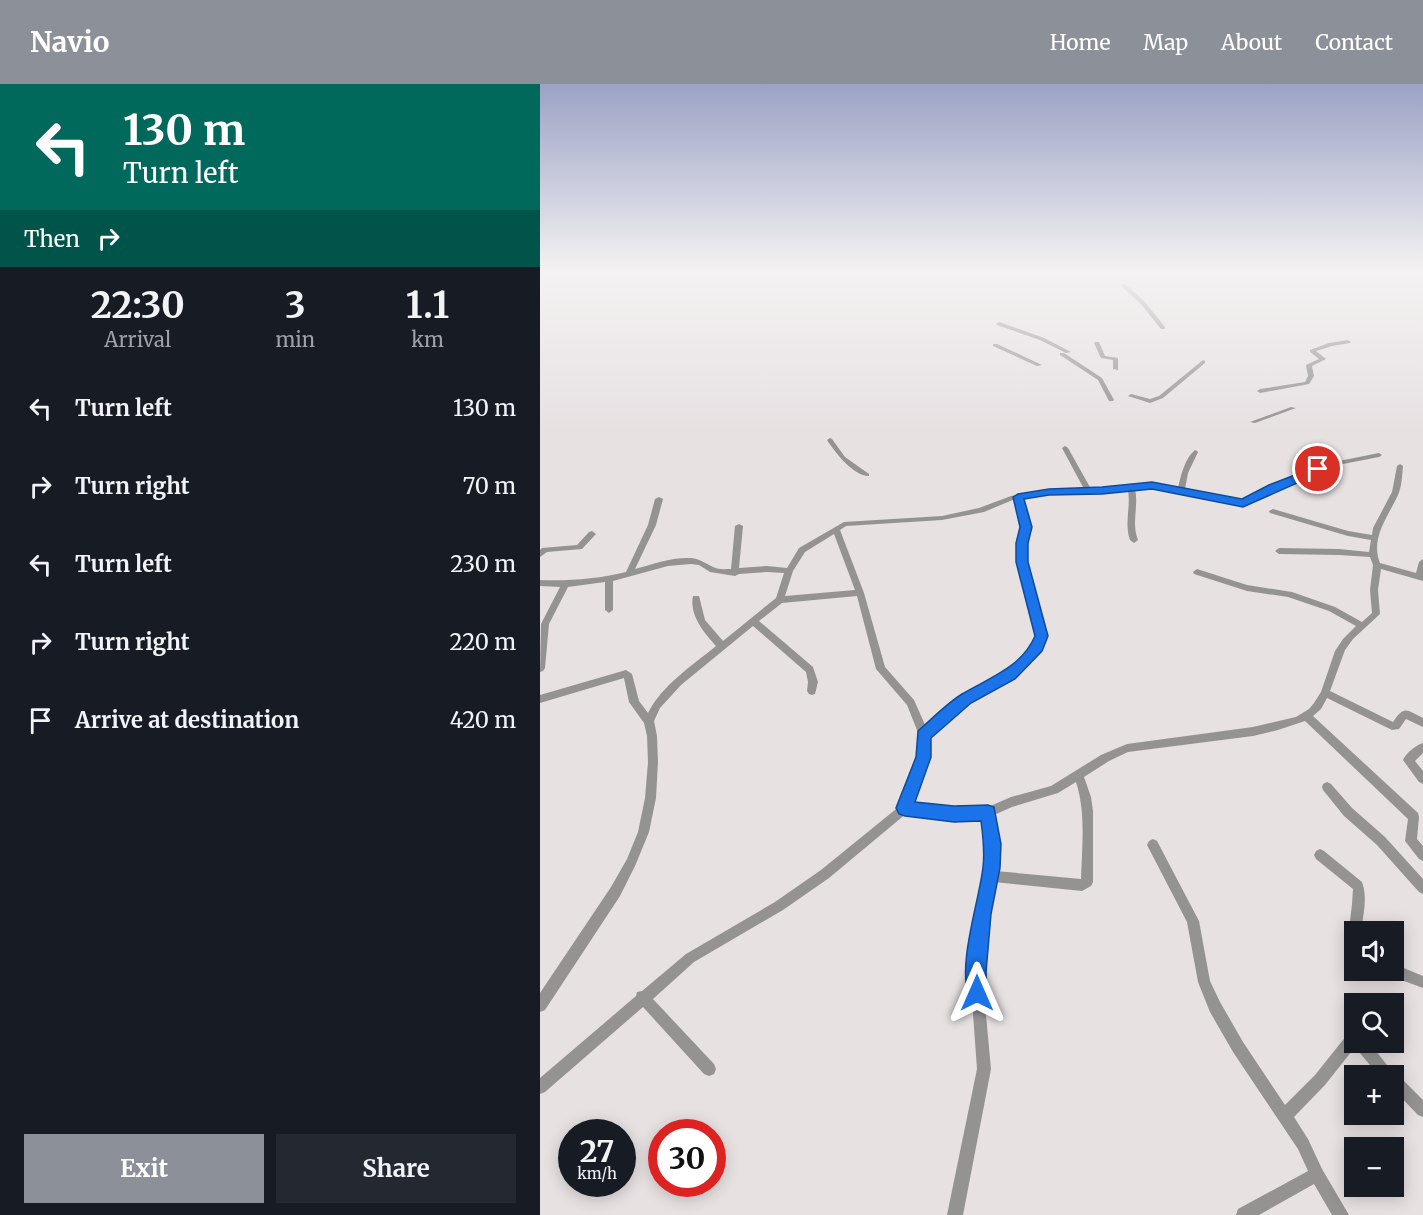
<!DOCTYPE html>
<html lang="en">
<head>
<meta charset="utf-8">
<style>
  body { margin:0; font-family:Merriweather,serif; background:#242831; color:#f1f3f6; height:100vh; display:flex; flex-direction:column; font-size:22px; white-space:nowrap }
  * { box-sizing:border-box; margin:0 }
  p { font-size:20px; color:#9ea1a6 }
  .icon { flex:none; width:33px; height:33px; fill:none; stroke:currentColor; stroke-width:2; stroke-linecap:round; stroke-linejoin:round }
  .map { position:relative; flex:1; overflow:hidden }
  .drawer { display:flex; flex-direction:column; background:#171b24; width:540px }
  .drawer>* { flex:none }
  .banner { background:#00695c; color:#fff; overflow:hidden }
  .buttons { position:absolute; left:804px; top:837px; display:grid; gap:12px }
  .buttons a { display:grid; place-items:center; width:60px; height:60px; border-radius:0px; background:#171b24; box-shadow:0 3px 15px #0003; font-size:30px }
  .speed { position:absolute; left:18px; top:1035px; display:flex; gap:12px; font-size:30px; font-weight:700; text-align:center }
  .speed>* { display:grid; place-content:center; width:78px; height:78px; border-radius:50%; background:#171b24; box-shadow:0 3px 15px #0003; line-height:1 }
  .speed small { font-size:15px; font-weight:400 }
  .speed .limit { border:9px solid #d22; background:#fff; color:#111 }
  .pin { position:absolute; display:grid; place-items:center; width:51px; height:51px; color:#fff; margin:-26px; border:3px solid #fff; border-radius:50%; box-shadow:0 2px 6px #0007 }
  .me { position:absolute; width:66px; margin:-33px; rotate:0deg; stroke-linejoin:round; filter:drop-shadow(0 0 4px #0008) }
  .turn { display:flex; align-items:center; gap:21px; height:126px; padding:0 24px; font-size:27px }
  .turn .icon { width:78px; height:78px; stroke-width:2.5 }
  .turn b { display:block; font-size:42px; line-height:51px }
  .then { display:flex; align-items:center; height:57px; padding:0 24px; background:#0003; gap:12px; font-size:22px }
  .eta { display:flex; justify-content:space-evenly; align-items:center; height:102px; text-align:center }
  .eta b { font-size:36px; font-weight:700; line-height:42px }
  .cta { display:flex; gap:12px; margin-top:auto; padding:12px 24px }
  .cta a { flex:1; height:69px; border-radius:0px; background:#8c9099; color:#fff; font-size:24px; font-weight:700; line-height:69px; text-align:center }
  .cta a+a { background:#242831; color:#f1f3f6 }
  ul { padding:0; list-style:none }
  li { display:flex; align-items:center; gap:18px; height:78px; padding:0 24px }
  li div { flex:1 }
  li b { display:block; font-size:22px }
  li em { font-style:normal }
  header { display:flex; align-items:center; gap:36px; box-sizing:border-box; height:84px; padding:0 30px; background:#8c9099; color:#fff }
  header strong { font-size:28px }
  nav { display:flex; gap:33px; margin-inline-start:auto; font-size:21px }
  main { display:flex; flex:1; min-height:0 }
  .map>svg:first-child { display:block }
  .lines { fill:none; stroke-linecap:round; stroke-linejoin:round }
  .minor { fill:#959292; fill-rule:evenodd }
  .route { fill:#1a73e8; stroke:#114b97; stroke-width:1.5 }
</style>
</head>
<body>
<header>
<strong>Navio</strong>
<nav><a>Home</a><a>Map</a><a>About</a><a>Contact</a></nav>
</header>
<main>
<section class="drawer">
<div class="banner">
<div class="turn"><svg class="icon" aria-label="left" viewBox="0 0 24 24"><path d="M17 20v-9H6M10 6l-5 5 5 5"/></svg><div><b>130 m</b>Turn left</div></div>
<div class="then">Then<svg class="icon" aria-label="right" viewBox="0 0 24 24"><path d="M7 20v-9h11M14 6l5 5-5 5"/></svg></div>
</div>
<div class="eta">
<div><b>22:30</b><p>Arrival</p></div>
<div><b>3</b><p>min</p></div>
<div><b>1.1</b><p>km</p></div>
</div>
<ul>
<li><svg class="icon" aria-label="left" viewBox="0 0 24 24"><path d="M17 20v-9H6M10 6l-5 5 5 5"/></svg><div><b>Turn left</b></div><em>130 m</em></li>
<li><svg class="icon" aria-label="right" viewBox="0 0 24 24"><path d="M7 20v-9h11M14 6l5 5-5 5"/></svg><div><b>Turn right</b></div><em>70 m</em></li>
<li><svg class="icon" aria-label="left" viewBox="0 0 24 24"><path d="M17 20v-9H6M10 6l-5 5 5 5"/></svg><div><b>Turn left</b></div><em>230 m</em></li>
<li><svg class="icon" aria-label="right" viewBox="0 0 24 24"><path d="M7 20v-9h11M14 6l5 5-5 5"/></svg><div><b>Turn right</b></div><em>220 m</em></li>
<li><svg class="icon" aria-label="arrive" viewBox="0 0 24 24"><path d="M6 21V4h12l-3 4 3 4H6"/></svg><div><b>Arrive at destination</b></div><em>420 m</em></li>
</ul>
<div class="cta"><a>Exit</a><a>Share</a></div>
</section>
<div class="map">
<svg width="883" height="1131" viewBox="0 0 883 1131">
  <rect width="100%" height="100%" fill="#e7e1e2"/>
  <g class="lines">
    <g class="minor">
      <path d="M581 200H585L604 217 625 243V245H621L600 219 581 202Z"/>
      <path d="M459 238 504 254 531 268 526 269 500 256 457 241 456 240Z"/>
      <path d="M808 256 811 258 810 259 792 262 776 267 786 275 772 282 774 292 769 300 720 309 717 307 720 305 765 298 768 292 766 281 779 275 770 268V266L789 259Z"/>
      <path d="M555 258H559L565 272 578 274V286L573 285V276L561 274 554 259Z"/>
      <path d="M453 260H457L502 281 497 282 453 262Z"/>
      <path d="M520 269H524L562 294 574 316 573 317H569L558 296 520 271Z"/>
      <path d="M663 276 665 277V279L623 314 610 319 588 312 591 310 610 315 619 312Z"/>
      <path d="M751 323 756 324 715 339 710 338Z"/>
      <path d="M290 354 292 355 305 373 329 390V392C313 392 295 368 287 356Z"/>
      <path d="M525 362 528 364 551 405 603 400 622 401 638 404C641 391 645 374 655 366L657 367 658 368 648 389 645 405 702 417 730 402 794 378 839 369 842 371 839 373 798 381 736 406 703 421 622 405H595C599 423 591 438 598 456L594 459 590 456C584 439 591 423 588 406L549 410 498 411 482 414 490 443 486 460V478L506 552 500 565 473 594 429 618 389 653 388 673 372 720 414 725 448 723 471 713 511 702 561 671 587 660 713 643 756 633 769 625 774 619 781 608 795 567 803 555 816 542 789 527 748 513 707 507 654 490 653 488 657 485 707 501 752 508 795 523 822 538 832 529 830 506 833 481 830 473 799 471 739 470 735 467 739 464 799 465 829 468 831 456 808 452 730 429 729 427 733 425 808 447 832 451 833 444 852 408 857 382 860 380 863 382C862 391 862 402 858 411 848 433 830 454 840 479L876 489 879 478 883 475V497L841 485 838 506 840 530 813 555 805 566 790 607 853 638C865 621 866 626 883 634V643L866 635 859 645 852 646 787 614 781 625 773 632 878 729 879 733 877 755 883 762V777L879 775 865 757 868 735 765 637 738 646 713 652 588 668 569 677 544 693 551 713 553 727V798L551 802 542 807 454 798 448 830 442 888 451 985 423 1131H407L437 985 430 888 436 830 445 784 446 760 443 733 414 735 367 729 289 794 243 826 154 878 113 915 174 980 176 985 174 990 169 992 164 990 103 923 5 1008 0 1010V994L96 912 97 908 102 907 146 870 235 818 281 786 361 721 378 673 379 651 367 621 336 585 317 512 242 519 219 537 273 583 278 598 275 610 272 611 269 610 267 607 268 598 266 588 213 542 141 601 120 624 114 637 117 652 118 678 116 714 109 748 95 782 80 812 5 926 0 928V909L71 803 87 775 98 748 105 714 108 678 107 652 104 639 89 618 84 594 0 619V611L86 586 92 590 99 617 108 629C123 600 152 582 176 562 164 549 149 531 153 512H159L165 536 183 557 236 514 244 489 227 488 199 490 195 492 170 488 159 481 151 480 128 482 73 497V526L69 529 65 526V498L28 503 9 540 5 584 3 587 0 588 1 540 20 503 0 502V496C29 497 58 495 86 488L108 441 115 415 119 413 123 415 116 441 95 485C113 480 132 473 151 474 160 475 165 479 173 483 179 486 185 485 191 485L195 442 199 440 203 442 199 484 227 482 247 484 259 464 304 438 402 432 439 424 471 412 498 407 544 405 522 364ZM475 415 482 443 478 460V478L498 552 493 561 467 588 423 612 386 643 374 616 345 583 324 509 300 446 306 442 402 436 444 428ZM294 450 315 506 245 512 253 487 265 468ZM536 698C546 729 542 762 541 795L456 787 458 760 454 731 472 723 518 709Z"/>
      <path d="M52 447 56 450 42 465 7 468 0 473V466L2 464 37 461 49 448Z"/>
      <path d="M883 659V669L875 677 883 687V700L879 698 863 676C866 669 876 661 883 659Z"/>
      <path d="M787 698 791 700 812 724 845 753 883 795V810L879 808 837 761 804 732 783 706 782 703 783 700Z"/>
      <path d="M613 755 617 757 659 837 670 897 680 918 703 958 745 1021 775 991 807 951 814 949V958H829L854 990 859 992 883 1016V1033L878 1031 854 1006V992H839L815 963 785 1001 754 1033 768 1055 782 1085 809 1131H792L774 1100 719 1131H696L698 1125 768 1087 758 1065 693 968 670 928 658 898 647 838 607 761 609 757Z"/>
      <path d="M780 765 784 767 822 798C828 814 823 831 821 848H814V860L810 858 808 854 812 820 813 805 776 775 774 771 776 767Z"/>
      <path d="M854 880 883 892V904L848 891 847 886H854Z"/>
    </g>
  </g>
  <linearGradient id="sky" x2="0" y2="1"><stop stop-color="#9ba2c5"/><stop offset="0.54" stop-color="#f4f2f2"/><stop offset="1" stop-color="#f4f2f2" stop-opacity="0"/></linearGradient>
  <rect width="883" height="346" fill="url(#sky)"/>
  <path class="route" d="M778 382 782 383V388L703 423 612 405 562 410 509 411 484 415 492 443 488 459V478L508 552 502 567 475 595 431 619 391 654V673L375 718 414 722 448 721 454 723 461 760 460 784 451 830 446 888 447 909 444 916 437 919 430 916C416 882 439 819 443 783 445 767 443 752 441 737L414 738 365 732 359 730 356 724 376 673 378 647C392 635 406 620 422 610 449 594 482 583 495 552L476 478V459L480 443 473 413 478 410 509 405 562 403 612 398 702 415 729 401Z"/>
</svg>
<div class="buttons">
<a><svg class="icon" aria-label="sound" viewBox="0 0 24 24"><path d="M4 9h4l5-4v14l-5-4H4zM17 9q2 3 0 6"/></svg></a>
<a><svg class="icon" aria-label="search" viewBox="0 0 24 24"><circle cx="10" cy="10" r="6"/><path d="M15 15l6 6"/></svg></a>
<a>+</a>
<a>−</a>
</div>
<div class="speed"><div>27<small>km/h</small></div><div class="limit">30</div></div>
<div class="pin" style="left:778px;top:385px;background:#d93025"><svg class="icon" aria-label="arrive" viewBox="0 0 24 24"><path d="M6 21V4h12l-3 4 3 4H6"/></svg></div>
<svg class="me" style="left:437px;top:909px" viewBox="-20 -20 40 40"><path d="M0-17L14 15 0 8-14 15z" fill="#1a73e8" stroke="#fff" stroke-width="4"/></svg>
</div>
</main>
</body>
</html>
